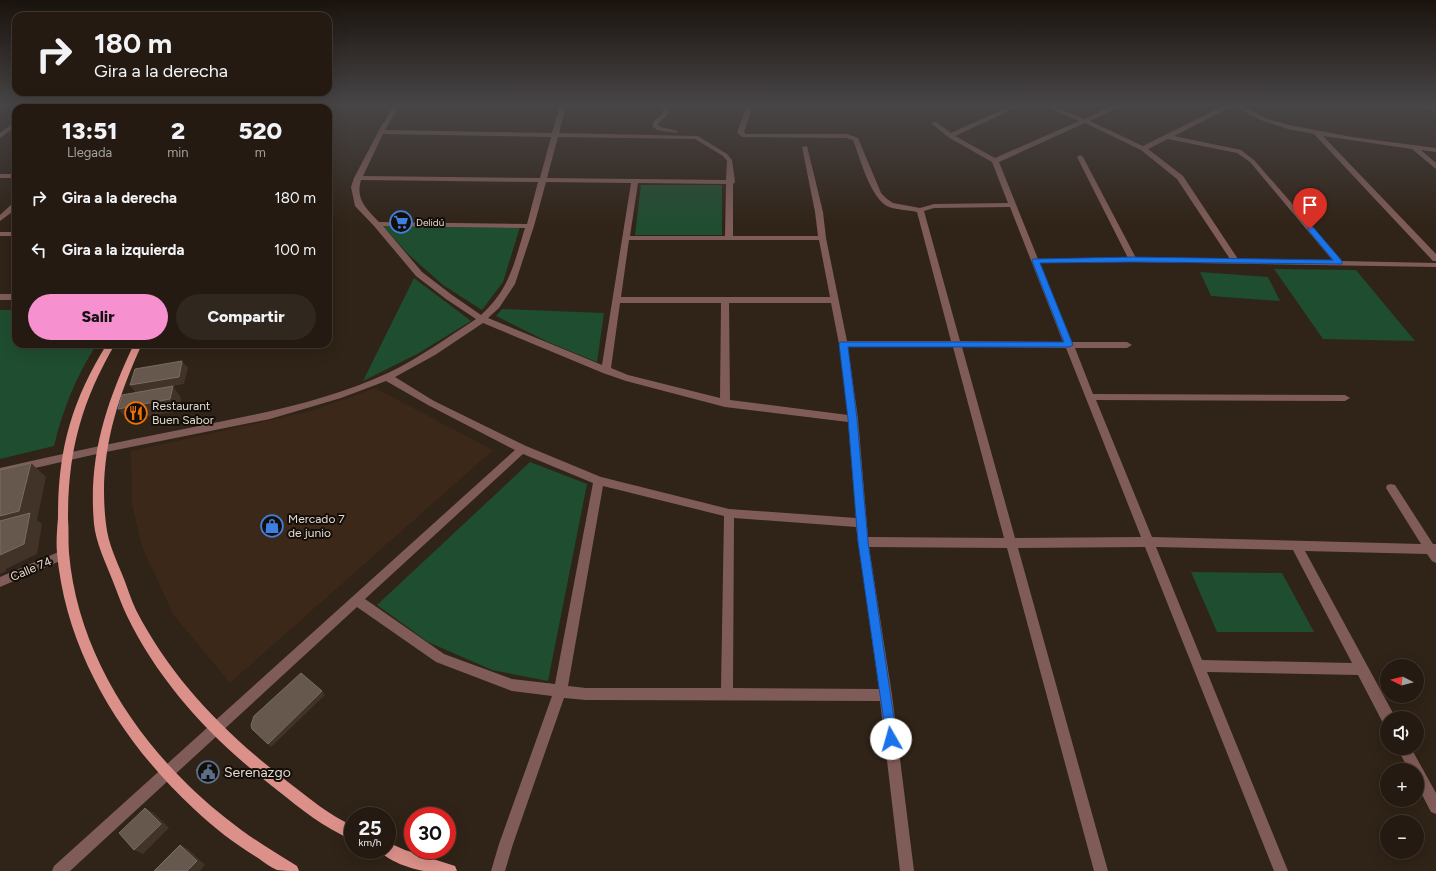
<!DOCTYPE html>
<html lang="es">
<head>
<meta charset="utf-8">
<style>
  body { margin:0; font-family:Figtree,sans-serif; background:#30271f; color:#f1f3f6; height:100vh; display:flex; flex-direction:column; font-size:15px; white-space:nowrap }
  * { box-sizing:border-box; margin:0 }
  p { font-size:13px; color:#a3a19f }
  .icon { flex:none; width:22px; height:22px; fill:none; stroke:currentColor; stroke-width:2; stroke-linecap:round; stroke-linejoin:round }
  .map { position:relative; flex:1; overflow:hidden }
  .panel { position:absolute; left:12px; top:104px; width:320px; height:244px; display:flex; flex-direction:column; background:#241a11; border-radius:12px; box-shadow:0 4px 16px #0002,0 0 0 1px #413831 }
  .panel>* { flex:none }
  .banner { position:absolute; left:12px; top:12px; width:320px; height:84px; border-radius:12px; box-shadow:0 4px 16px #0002,0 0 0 1px #413831; background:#241a11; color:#f1f3f6; overflow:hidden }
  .needle { width:26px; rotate:276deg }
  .tools { position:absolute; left:1380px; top:659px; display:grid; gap:8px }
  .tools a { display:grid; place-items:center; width:44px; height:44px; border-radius:50%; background:#241a11; box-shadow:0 4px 16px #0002,0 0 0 1px #413831; font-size:20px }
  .speed { position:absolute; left:344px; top:807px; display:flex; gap:8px; font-size:20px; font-weight:700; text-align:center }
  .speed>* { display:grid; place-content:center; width:52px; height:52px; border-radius:50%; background:#241a11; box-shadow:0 4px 16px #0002,0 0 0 1px #413831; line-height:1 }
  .speed small { font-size:10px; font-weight:400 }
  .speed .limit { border:6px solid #d22; background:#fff; color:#111 }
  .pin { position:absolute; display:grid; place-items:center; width:34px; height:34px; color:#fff; margin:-41px -17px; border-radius:50% 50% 50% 0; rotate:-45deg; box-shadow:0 0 4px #0007 }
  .pin .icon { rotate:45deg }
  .me { position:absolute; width:44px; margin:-22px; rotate:353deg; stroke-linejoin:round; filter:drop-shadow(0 0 3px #0008) }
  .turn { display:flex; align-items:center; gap:14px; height:84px; padding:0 16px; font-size:18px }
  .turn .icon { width:52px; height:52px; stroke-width:2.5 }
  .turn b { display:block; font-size:28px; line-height:34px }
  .eta { display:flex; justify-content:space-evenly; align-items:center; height:68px; text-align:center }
  .eta b { font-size:24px; font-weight:800; line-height:28px }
  .cta { display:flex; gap:8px; margin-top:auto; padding:8px 16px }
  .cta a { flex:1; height:46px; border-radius:24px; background:#f790ce; color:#111; font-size:16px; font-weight:800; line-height:46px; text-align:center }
  .cta a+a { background:#30271f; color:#f1f3f6 }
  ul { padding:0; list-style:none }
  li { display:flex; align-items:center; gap:12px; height:52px; padding:0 16px }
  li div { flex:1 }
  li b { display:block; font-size:15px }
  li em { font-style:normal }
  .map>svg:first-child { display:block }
  .built { fill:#3b2818 }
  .green { fill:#1f4d30 }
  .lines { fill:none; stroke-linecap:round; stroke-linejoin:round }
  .minor { fill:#805c58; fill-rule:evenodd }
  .primary { fill:#db918a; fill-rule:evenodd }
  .shaded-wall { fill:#413327 }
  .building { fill:#66584d; stroke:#7a6c62 }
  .route { fill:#1a73e8; stroke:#114b97 }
  .labels { text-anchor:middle; stroke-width:4; stroke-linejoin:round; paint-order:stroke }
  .far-poi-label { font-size:10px; fill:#e2d9d1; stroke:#140e09; text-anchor:start }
  .poi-label { font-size:12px; fill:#e2d9d1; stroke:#140e09; text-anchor:start }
  .street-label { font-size:12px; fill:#e2d9d1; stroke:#140e09 }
  .near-poi-label { font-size:14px; fill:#e2d9d1; stroke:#140e09; text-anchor:start }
</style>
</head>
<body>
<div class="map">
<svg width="1436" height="871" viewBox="0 0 1436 871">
  <rect width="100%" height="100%" fill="#302317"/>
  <path class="built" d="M375 388 493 450 230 683 173 614 142 547 132 504 131 451 311 411Z"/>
  <g class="green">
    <path d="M641 185H722V235H635Z"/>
    <path d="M383 226 520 227 503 282 482 310 443 285 408 254Z"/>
    <path d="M1274 269 1356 270 1415 341 1323 339Z"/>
    <path d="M1200 272 1268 277 1280 301 1211 296Z"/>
    <path d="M414 278 471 321 419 353 363 381Z"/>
    <path d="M502 309 604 313 597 362 548 342 496 316Z"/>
    <path d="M0 310H16V344H97C76 376 63 409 54 446L0 459Z"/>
    <path d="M530 462 587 484 548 681 492 670 428 642 377 605Z"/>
    <path d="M1191 572 1282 573 1314 632H1217Z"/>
  </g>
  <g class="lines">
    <g class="minor">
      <path d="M33 105H40L38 108H31Z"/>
      <path d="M120 105H127L125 108H118Z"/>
      <path d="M394 105H400L385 130 552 133 560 105H566L559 133 698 136 727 154 732 160 735 182 733 184V236H818L815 212 802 147 807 146 823 212 826 238 847 341H951L917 212C908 210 898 210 889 207 871 200 860 158 853 140L846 138 742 137 737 133 747 105H753L744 132 746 134H847L858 138 881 193 887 199 893 203 920 208 934 204 1008 203 992 162 948 137 931 123 936 122 951 133 1013 105H1022L955 136 995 158 1079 121 1041 105H1051L1084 119 1114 105H1123L1090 121 1143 146 1225 105H1241L1267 119 1289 125 1352 137 1436 148V152L1421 150 1436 163V169L1412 149 1323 136 1436 254V261H1433L1314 134 1288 129 1263 121 1233 106 1174 136 1241 150 1254 160 1342 261 1436 263V267L1133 262 1040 263 1072 342H1127L1132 345 1127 348H1075L1093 394 1345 395 1350 398 1345 401 1096 400 1152 537 1421 544 1386 488 1387 485 1391 484 1395 485 1433 544H1436V563L1432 561 1427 554 1305 551 1393 713 1395 718H1387V724L1383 723 1358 675 1207 672 1288 871H1274L1145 547 1018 548 1108 871H1094L1007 548 869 547 892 695 914 871H900L880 701 586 700 564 698 513 844 505 871H491L499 844 552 696 512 691 436 662 357 607 70 871H52L54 866 515 450 428 405 386 381 341 398 270 419 101 453 0 476V468C61 454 122 441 184 429 253 415 323 403 388 373 419 358 447 338 476 319L446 299 416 276 374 226 355 206 351 187 354 178 378 132ZM1085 123 1141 150 1177 179 1230 259 1136 258 1083 157 1080 155 1077 157 1128 258 1038 259 999 162ZM383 134 551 137 540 178 363 176ZM558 137 695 139 723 156 727 161 726 180 547 178ZM1168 139 1237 153 1250 162 1333 261 1238 259 1183 176 1148 149ZM361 180 538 182 527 224 379 222C367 209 355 200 361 180ZM546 182 631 183 602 365 488 318 499 308 515 284 534 226ZM638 183 726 184 725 236H630ZM1010 207 1063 342 960 341 924 211 934 208ZM383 226 525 228C514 263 510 289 481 315L452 295 422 272ZM629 240H819L830 297H621ZM620 303H721L720 398 628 375 611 368ZM729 303H831L839 344 848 415 730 400ZM483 323 603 373 626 381 725 407 848 422 856 518 729 509 601 477 526 446 434 401 395 377 435 355ZM848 347H953L1004 538 868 537 858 419ZM962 347 1066 348 1141 537 1015 538ZM523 454 593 483 555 684 512 679 444 654 365 599ZM603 486 724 516 721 688H586L568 686ZM734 518 856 527 879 689 733 688ZM1156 547 1293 550 1352 663 1202 660Z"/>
      <path d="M659 105H666L669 110C668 118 660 119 658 125L661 127 677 131V133L657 130 652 126 654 121 662 114 663 110Z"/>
      <path d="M921 105 917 108 914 106V105Z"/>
      <path d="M1347 105H1355L1349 109 1346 107Z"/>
      <path d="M1418 105H1428L1436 109V113Z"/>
      <path d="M16 121V126L0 138V133Z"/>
      <rect x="0" y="174" width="16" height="4"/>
      <path d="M13 203H16V209L0 221V215Z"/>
      <rect x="0" y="232" width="16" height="4"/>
      <rect x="0" y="294" width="16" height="6"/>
      <path d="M63 550 67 552 69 555 67 558 0 587V577Z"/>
      <path d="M1397 748H1411L1436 793V814L1431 812 1417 785V770H1409Z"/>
    </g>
    <g class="primary">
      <path d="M286 105H293L291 108H284Z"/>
      <path d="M309 105H315L313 108H307Z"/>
      <path d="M107 344H115C81 403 68 451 68 519 69 530 68 542 69 553 78 659 145 755 227 819 249 837 273 851 297 866L299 871C293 871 283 871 277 870 270 867 264 862 258 858 235 844 214 828 194 809 122 742 66 653 57 553 56 542 57 530 58 518 58 450 71 402 107 344Z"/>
      <path d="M134 344H142C115 403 98 459 106 524 108 544 117 561 124 579 128 589 131 600 136 610 172 680 226 734 288 782 309 798 329 815 353 826V840C324 828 301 809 277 790 215 742 161 686 127 616 121 604 117 591 112 579 105 561 96 543 94 524 88 457 106 403 134 344Z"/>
      <path d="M387 842 405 850 455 866 457 871C447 871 436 871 425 871 414 870 384 860 380 850H387Z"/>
    </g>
  </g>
  <g class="shaded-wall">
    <path d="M182 361 188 368 184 384 173 386 181 398 179 411 128 420 118 409 136 393 130 385Z"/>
    <path d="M31 463 46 477 37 520 42 524 37 554 6 569V571L0 574V516Z"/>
    <path d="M322 691 325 695 271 747 268 744Z"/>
    <path d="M205 761 216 770 207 779 203 777Z"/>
    <path d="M145 808 154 813 169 828 143 854 134 850Z"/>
    <path d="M180 845 188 849 205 865 200 871H187Z"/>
  </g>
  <g class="building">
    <path d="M182 361 179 377 130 385 135 369Z"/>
    <path d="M173 386 170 399 118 409 122 395Z"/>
    <path d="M31 463 19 511 0 516V470Z"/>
    <path d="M30 513 24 544 0 555V521Z"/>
    <path d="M301 673 322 691 268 744 252 729 251 725 254 716Z"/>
    <path d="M205 761 212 768 203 777 196 770Z"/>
    <path d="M145 808 161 824 134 850 119 833Z"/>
    <path d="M180 845 197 861 187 871H154Z"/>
  </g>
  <linearGradient id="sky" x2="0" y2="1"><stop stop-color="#1a130d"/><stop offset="0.46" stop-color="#484547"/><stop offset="1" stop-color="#484547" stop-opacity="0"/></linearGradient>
  <rect width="1436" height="227" fill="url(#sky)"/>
  <path class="route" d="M1308 227H1313L1342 261V264L1133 262 1040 263 1073 345 1069 347H848L857 419 868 542 897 739 896 743 891 745 887 743 858 542 848 419 839 344 840 342H1064L1032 261 1033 259 1133 257 1333 260 1308 230Z"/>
  <defs>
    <g id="supermarket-ring" transform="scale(1.15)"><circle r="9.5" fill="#140e09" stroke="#3f7fe0" stroke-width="1.5"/><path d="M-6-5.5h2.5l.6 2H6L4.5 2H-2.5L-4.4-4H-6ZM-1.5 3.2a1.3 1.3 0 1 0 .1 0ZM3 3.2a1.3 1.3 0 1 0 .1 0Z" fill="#3f7fe0"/></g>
    <g id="restaurant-ring" transform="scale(1.15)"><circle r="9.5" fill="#140e09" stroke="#e8710a" stroke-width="1.5"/><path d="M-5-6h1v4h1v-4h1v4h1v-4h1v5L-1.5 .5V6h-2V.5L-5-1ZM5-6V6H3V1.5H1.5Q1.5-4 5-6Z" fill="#e8710a"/></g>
    <g id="shop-ring" transform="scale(1.15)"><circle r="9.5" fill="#140e09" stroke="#3f7fe0" stroke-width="1.5"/><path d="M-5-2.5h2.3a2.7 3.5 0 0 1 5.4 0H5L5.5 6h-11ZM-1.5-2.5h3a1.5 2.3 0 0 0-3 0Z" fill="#3f7fe0"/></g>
    <g id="civic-ring" transform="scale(1.15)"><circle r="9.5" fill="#140e09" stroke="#5c6f8a" stroke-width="1.5"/><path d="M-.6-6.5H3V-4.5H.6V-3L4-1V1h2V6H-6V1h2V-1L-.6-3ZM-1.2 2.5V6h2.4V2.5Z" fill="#5c6f8a"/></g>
  </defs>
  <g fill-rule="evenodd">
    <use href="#supermarket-ring" x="401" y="222"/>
    <use href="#restaurant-ring" x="136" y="413"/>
    <use href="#shop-ring" x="272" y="526"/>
    <use href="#civic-ring" x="208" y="772"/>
  </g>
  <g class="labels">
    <g class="far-poi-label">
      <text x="416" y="226">Delidú</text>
    </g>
    <g class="poi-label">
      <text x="152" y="410">Restaurant<tspan x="152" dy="14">Buen Sabor</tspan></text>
      <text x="288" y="523">Mercado 7<tspan x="288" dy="14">de junio</tspan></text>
    </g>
    <g class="street-label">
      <text transform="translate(31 569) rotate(-23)" y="4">Calle 74</text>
    </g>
    <g class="near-poi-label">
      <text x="224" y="777">Serenazgo</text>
    </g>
  </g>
</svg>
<div class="tools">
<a><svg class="needle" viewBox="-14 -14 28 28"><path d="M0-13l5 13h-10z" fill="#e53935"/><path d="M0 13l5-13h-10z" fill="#a3a19f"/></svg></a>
<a><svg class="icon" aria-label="sound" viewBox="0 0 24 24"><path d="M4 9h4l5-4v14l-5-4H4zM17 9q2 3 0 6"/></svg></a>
<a>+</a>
<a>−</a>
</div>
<div class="speed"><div>25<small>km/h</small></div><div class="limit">30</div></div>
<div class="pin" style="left:1310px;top:229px;background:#d93025"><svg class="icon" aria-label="arrive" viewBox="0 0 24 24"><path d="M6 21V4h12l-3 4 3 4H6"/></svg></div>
<svg class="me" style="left:891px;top:739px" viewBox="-20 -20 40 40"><circle r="19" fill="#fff"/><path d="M0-13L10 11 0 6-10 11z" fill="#1a73e8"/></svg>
<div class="banner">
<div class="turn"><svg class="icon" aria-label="right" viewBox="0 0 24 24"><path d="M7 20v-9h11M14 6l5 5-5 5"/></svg><div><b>180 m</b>Gira a la derecha</div></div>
</div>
<section class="panel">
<div class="eta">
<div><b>13:51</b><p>Llegada</p></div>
<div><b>2</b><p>min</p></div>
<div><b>520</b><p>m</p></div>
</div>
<ul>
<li><svg class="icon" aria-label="right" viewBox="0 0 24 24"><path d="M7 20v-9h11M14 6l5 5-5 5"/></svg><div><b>Gira a la derecha</b></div><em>180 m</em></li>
<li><svg class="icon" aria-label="left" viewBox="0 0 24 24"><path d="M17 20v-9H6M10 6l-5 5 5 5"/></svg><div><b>Gira a la izquierda</b></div><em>100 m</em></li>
</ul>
<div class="cta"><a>Salir</a><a>Compartir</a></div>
</section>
</div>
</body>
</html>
